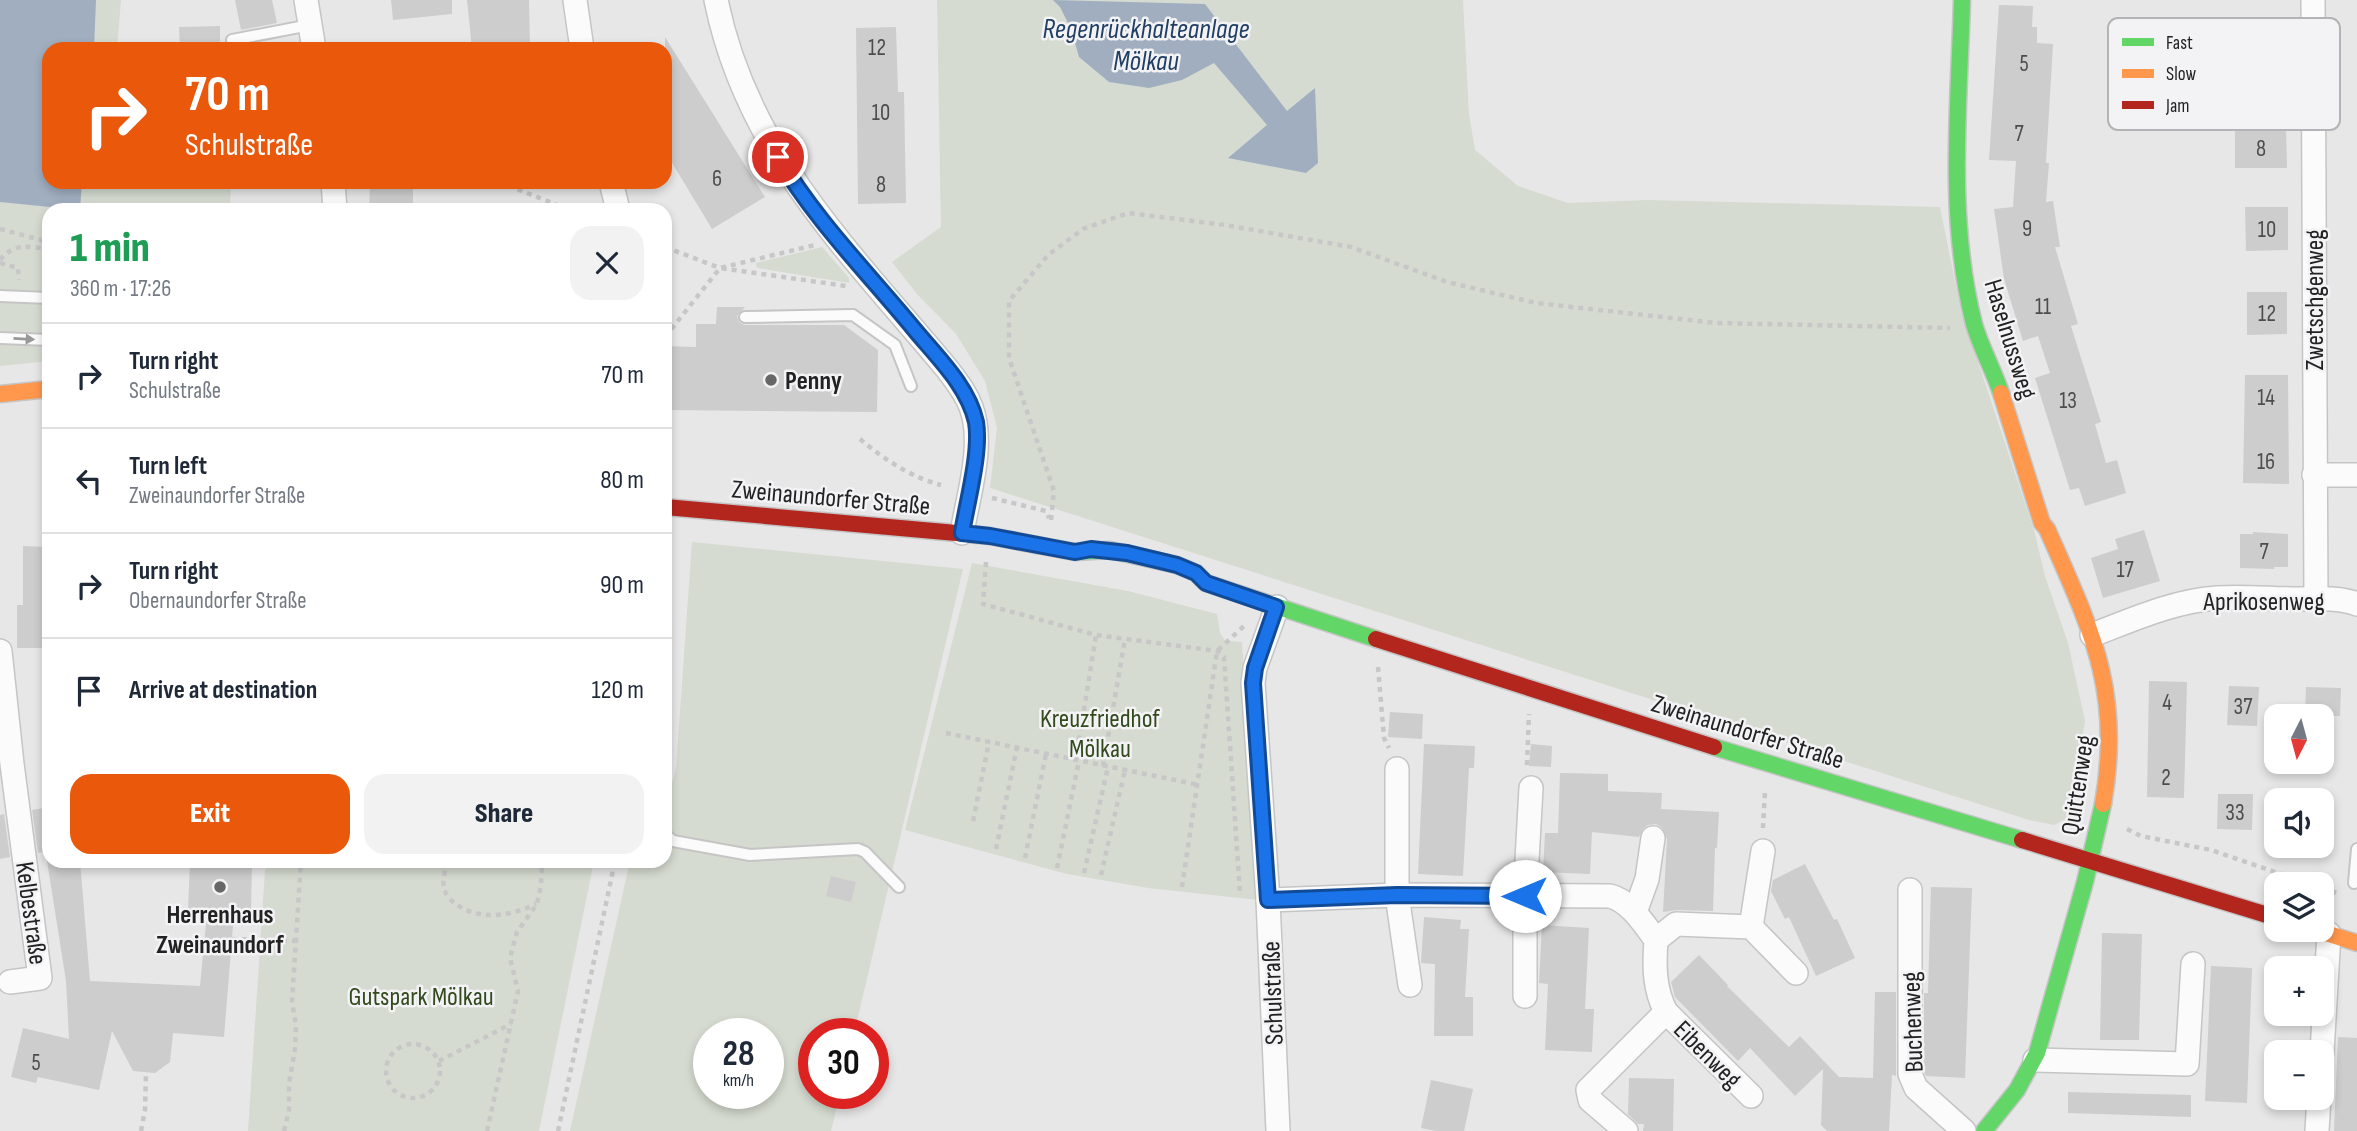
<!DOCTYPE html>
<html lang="en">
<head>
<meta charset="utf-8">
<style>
  body { margin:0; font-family:"Sofia Sans Condensed",sans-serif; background:#f2f2f3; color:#1f2937; height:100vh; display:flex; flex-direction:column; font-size:26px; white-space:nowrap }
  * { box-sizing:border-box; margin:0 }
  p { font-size:23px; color:#747a83 }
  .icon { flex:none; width:38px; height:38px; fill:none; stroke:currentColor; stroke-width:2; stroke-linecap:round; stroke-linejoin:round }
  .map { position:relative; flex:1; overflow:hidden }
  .drawer { position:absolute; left:42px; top:203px; width:630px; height:665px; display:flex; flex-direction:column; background:#fff; border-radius:21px; box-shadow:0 4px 10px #0003 }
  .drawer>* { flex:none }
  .top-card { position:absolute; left:42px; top:42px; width:630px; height:147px; border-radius:21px; box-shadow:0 4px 10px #0003; background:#ea580c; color:#fff; overflow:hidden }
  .needle { width:46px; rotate:186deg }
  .controls { position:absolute; left:2264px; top:704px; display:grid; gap:14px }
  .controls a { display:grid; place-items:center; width:70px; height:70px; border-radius:14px; background:#fff; box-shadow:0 4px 10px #0003; font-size:35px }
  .speed { position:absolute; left:693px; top:1018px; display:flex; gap:14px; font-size:35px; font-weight:700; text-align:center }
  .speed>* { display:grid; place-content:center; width:91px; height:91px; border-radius:50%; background:#fff; box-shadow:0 4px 10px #0003; line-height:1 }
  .speed small { font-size:18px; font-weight:400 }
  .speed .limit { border:10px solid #d22; background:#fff; color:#111 }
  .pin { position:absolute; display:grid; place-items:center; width:60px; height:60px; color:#fff; margin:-30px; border:4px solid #fff; border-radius:50%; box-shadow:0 2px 7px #0007 }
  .me { position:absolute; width:77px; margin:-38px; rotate:270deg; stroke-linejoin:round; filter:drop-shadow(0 0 5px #0008) }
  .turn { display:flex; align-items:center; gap:24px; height:147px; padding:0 28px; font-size:32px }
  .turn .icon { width:91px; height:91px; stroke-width:2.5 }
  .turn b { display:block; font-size:49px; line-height:60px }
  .round { display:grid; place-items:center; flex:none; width:74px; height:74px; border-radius:21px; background:#f2f2f3 }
  .head { display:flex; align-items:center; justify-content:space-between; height:119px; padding:0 28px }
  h1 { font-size:42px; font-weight:800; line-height:52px; color:#1e9e55 }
  .cta { display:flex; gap:14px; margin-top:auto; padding:14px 28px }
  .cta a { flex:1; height:80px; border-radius:21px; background:#ea580c; color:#fff; font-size:28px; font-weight:800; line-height:80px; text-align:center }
  .cta a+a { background:#f2f2f3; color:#1f2937 }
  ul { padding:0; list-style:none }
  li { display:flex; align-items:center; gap:21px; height:105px; padding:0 28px; border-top:2px solid #e0e1e3 }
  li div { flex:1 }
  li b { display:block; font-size:26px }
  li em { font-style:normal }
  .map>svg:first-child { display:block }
  .green { fill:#d5dbd0; fill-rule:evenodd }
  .water { fill:#a0aec0 }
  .building { fill:#cdcdcd }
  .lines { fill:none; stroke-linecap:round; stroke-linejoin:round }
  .lane-casing { stroke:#c5c5c5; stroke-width:14 }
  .street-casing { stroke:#c5c5c5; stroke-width:26 }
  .fast-casing { stroke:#c5c5c5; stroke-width:19 }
  .slow-casing { stroke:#c5c5c5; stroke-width:19 }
  .jam-casing { stroke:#c5c5c5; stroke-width:19 }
  .path { stroke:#c7c7c8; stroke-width:4.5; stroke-dasharray:5 5; stroke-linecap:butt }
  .lane { stroke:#fbfbfb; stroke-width:10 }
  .street { stroke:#fbfbfb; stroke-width:23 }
  .fast { stroke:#63d668; stroke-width:16 }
  .slow { stroke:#ff974d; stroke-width:16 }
  .jam { stroke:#b3261e; stroke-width:16 }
  .oneway { fill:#99999a }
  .route-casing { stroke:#114b97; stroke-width:18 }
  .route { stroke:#1a73e8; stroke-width:12 }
  .poi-dot { fill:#676768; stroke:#f3f3f5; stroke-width:2.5 }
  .labels { text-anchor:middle; stroke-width:5; stroke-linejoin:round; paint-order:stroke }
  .number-label { font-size:23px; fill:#4d4d4e }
  .street-label { font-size:26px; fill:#222223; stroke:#f3f3f5 }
  .poi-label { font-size:26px; font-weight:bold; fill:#222223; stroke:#f3f3f5; text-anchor:start }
  .park-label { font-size:26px; fill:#334a1d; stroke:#f3f3f5 }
  .water-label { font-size:28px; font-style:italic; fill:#213e64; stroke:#f3f3f5 }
  .key { fill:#f3f3f5; stroke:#b4b4b6; stroke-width:2 }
  .key-label { font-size:19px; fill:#222223 }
</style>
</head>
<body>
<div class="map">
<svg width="2357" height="1131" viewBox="0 0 2357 1131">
  <rect width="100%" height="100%" fill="#e7e7e7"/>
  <g class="green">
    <path d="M0 0H121L117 49H49V182H231L230 210H49V361L0 366Z"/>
    <path d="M937 0H1463L1469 114 1475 150 1518 186 1568 203 1648 200 1940 207 1961 311 2034 530 2045 576 2068 643 2085 721 2068 818 2054 825 2029 820 990 488 997 428 985 381 956 334 917 294 892 262 941 227Z"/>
    <path d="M822 247 849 278V283L758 268 756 266V263Z"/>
    <path d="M692 542 963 569 854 1034H814V1094H840L831 1131H570L630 861H665V811L676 768ZM709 1034H768V1094H709Z"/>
    <path d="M972 563 1128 591 1217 614 1220 633 1225 641 1242 642 1258 900 1148 888 1067 874 905 830Z"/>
    <path d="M275 861H594L539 1131H248L265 870Z"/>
  </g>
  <g class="water">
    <path d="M0 0H96L94 49H49V182H82L80 210 0 202Z"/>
    <path d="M1053 0 1205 4 1287 111 1315 88 1318 163 1306 173 1228 158 1267 125 1214 63 1182 80 1149 88 1109 82 1079 57 1071 29 1060 7Z"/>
  </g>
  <g class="building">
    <path d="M235 0H272L277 23 241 30Z"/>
    <path d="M391 0H452V14L393 20Z"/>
    <path d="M467 0H529L530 49H472Z"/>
    <path d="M1999 5 2033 6 2032 27H2037V43L2053 44 2046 163H2049L2046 202 2053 201 2060 247H2055L2078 324 2071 326 2101 422 2095 424 2106 463 2117 460 2126 493 2085 506 2079 488 2070 490 2035 378 2050 373 2038 336 2023 341 2004 279 1994 209 2013 207 2016 161 1989 160Z"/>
    <path d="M220 26V49H180L179 27Z"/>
    <path d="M896 27 898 92H904L906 203 858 204 856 28Z"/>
    <path d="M665 37 765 197 712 229 665 151Z"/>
    <path d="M2235 127H2286L2287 168H2235Z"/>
    <path d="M370 182H413V210H369Z"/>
    <path d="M2245 207H2288V250L2246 251Z"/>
    <path d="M2247 292H2287V334L2247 335Z"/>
    <path d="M717 307H745L737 316 739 322 744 325H844L878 350 877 412 665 410V346L696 347V324H716Z"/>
    <path d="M2245 375H2288L2289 484 2243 483Z"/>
    <path d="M2144 530 2160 581 2103 598 2091 558 2118 549 2115 539Z"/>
    <path d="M2253 532 2288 534V567H2274V569L2240 568V534H2253Z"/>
    <path d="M23 546 49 547V648H17V605H23Z"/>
    <path d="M2149 681 2187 682 2184 798 2147 797Z"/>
    <path d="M2229 686 2259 687 2257 726 2227 725Z"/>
    <path d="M2306 687 2341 688 2340 716H2305Z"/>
    <path d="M1390 712 1423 714 1422 739 1388 737Z"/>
    <path d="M1424 744 1475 746 1474 768H1469L1463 876 1418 874Z"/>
    <path d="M1531 744 1552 746 1551 767 1529 766Z"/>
    <path d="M1560 773 1608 774V791L1662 793 1661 809 1719 812 1717 848H1715L1713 911 1677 910 1663 912 1667 839 1662 828 1656 824 1648 825 1643 829 1639 837 1592 832 1590 874 1543 872 1545 833H1558Z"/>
    <path d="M2218 794H2253L2252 830 2217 829Z"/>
    <path d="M49 807V851L38 853 32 810Z"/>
    <path d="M4 814 10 857 0 859V815Z"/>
    <path d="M47 861H80L90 981 200 986 207 913 188 912 190 861H252L251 914 234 913 224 1037 173 1033 170 1062 155 1073 133 1071 112 1031 99 1090 38 1077 36 1083 11 1077 23 1028 69 1039 66 981Z"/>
    <path d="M1805 864 1834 920 1837 919 1855 958 1816 976 1789 917 1785 919 1771 891 1773 880Z"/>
    <path d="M831 876 856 882 851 902 826 896Z"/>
    <path d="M1931 887 1972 888 1965 1078 1926 1076 1924 1071V993H1928Z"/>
    <path d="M1424 917 1461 920 1460 929H1469L1465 997H1473V1036H1434L1435 964 1421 963Z"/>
    <path d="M1542 925 1589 928 1585 1009H1594L1592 1052 1545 1050 1548 984 1539 983Z"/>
    <path d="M2102 933 2142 934 2139 1040H2100Z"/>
    <path d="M1699 955 1728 985 1727 986 1789 1047 1800 1036 1839 1077 1873 1078 1875 992H1896V1076L1892 1075 1889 1131H1827L1821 1125 1823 1069 1795 1096 1750 1048 1738 1061 1675 997 1671 982Z"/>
    <path d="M2211 966 2252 968 2247 1103 2205 1101Z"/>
    <path d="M2338 1037 2357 1038V1131H2334Z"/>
    <path d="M1629 1078 1674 1079 1673 1131H1643L1644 1124H1638L1628 1114Z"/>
    <path d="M1431 1080 1473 1089 1464 1131H1436L1421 1128Z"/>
    <path d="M2068 1092 2191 1095V1117L2068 1113Z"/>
  </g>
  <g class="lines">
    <g class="lane-casing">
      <g id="lane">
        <path d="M232 40 310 25"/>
        <path d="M0 296 49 298"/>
        <path d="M745 317 853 315 895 345 911 386"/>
        <path d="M0 338 49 340"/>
        <path d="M665 834 673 841 750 855 858 849 865 852 899 887"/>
        <path d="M2354 883 2357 849"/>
      </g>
    </g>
    <g class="street-casing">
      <g id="street">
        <path d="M306 0 314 49"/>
        <path d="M575 0 582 49"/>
        <path d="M716 0C747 154 851 253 948 370 957 382 966 393 971 407 985 444 968 496 962 533"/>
        <path d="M2313 0 2316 599"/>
        <path d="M333 182 335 210"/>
        <path d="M611 182 618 210"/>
        <path d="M2314 475H2357"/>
        <path d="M1277 607 1255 668 1253 683 1268 900 1278 1131"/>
        <path d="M2092 635C2132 620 2173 601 2217 598 2243 596 2271 599 2298 599 2317 599 2340 597 2357 604"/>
        <path d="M0 651 12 764 40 978 10 982"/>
        <path d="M1397 769V895L1410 985"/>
        <path d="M1910 890V1074L1916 1088 1964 1131"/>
        <path d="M1268 900 1397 895 1610 896C1630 901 1644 924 1656 940 1654 966 1654 989 1666 1012L1588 1090 1590 1100 1626 1131"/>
        <path d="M1635 912 1647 879 1653 838"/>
        <path d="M1751 927 1763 851"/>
        <path d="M1656 940 1676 924 1751 927 1796 973"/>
        <path d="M1525 996V896L1531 788"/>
        <path d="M1666 1012 1751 1096"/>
        <path d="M2322 1052 2329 934"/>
        <path d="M2035 1060 2187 1064 2193 964"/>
        <path d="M2317 1131 2319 1097"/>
      </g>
    </g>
    <g class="fast-casing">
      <g id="fast">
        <path d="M1962 0C1959 107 1947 218 1974 324 1981 348 1993 369 2001 393"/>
        <path d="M1037 545 1075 552 1110 550 1177 565 1196 573 1206 583 1376 639"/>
        <path d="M1714 747 2022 840"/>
        <path d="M1984 1131 2017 1090 2037 1053 2085 882 2103 804"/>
      </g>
    </g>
    <g class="slow-casing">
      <g id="slow">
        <path d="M2001 393 2042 523 2047 529C2091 629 2123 691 2103 804"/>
        <path d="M0 394 49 389"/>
        <path d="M2313 929 2357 943"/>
      </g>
    </g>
    <g class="jam-casing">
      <g id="jam">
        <path d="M665 507 990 536 1037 545"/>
        <path d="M1376 639 1714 747"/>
        <path d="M2022 840 2277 918"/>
      </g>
    </g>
    <g class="path">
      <path d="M499 182 570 210"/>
      <path d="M0 229 45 241 49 247"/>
      <path d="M665 247 720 268 815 245"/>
      <path d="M0 260C15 242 27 247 49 249"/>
      <path d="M0 263 18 268 19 280"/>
      <path d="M665 337 720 268 846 286"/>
      <path d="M860 439C884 459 910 477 941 485"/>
      <path d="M992 498 1046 511 1049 518"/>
      <path d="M1051 520 1054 491 1009 358V301L1048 255 1083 229 1128 213 1225 225 1351 247 1447 282 1536 303 1716 323 1950 328"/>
      <path d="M986 562 983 604 1096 635 1217 651 1224 657 1240 894"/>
      <path d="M1378 667 1384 738 1389 748"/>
      <path d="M946 733 1199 785"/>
      <path d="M1076 760 1096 635"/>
      <path d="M1527 765 1529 714"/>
      <path d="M1103 766 1125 639"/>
      <path d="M973 821 989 742"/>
      <path d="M1763 828 1765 791"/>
      <path d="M2127 829 2141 836 2211 850 2310 884"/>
      <path d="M996 849 1017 747"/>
      <path d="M1025 858 1046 754"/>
      <path d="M447 861C446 868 442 881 444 888 445 895 452 901 457 905 482 921 510 916 536 904"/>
      <path d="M1057 868 1079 761"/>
      <path d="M1084 873 1108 767"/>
      <path d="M1101 875 1125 770"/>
      <path d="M1182 887 1217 651 1244 626"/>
      <path d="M2322 888 2340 894"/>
      <path d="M232 939 297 941"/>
      <circle cx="413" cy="1071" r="27"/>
      <path d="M439 1061 511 1024"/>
      <path d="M141 1131 145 1110 146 1072"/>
      <path d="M284 1131 289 1110V1084L295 1049 296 1026 292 1001 301 861"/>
      <path d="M487 1131 518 991 510 958 517 932 537 904 541 886 542 861"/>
      <path d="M558 1131 615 861"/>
    </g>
    <use href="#lane" class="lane"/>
    <use href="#street" class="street"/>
    <use href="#fast" class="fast"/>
    <use href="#slow" class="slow"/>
    <use href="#jam" class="jam"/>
  </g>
  <defs><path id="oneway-solid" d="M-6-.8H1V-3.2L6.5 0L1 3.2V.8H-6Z" transform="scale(1.75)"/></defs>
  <use class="oneway" href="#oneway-solid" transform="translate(24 339) rotate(3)"/>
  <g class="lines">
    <g class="route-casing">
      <path id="route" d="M778 157C815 220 868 273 914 329 937 357 968 386 976 422 981 452 967 502 962 533L990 536 1075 552 1091 549 1127 553 1177 565 1196 573 1206 583 1276 607 1255 668 1253 683 1268 900 1397 895 1525 896"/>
    </g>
    <use href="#route" class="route"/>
  </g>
  <g class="poi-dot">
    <circle cx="771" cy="380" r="7"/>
    <circle cx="220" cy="887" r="7"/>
  </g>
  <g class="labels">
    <g class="number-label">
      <text x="877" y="55">12</text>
      <text x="2024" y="71">5</text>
      <text x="881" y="120">10</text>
      <text x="2019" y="141">7</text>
      <text x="2261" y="156">8</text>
      <text x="717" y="186">6</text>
      <text x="881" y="192">8</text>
      <text x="2027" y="236">9</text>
      <text x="2267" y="237">10</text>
      <text x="2043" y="314">11</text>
      <text x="2267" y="321">12</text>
      <text x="2266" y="405">14</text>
      <text x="2068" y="408">13</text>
      <text x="2266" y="469">16</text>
      <text x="2264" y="559">7</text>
      <text x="2125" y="577">17</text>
      <text x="2167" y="710">4</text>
      <text x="2243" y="714">37</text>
      <text x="2166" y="785">2</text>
      <text x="2235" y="820">33</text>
      <text x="36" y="1070">5</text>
    </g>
    <g class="street-label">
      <text transform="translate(2314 300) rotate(-90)" y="9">Zwetschgenweg</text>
      <text transform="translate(2011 339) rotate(73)" y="9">Haselnussweg</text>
      <text transform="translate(831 497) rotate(5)" y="9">Zweinaundorfer Straße</text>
      <text x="2264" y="610">Aprikosenweg</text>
      <text transform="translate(1748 731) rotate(17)" y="9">Zweinaundorfer Straße</text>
      <text transform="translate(2077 785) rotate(-81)" y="9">Quittenweg</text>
      <text transform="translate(32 913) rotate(82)" y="9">Kelbestraße</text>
      <text transform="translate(1272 993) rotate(-92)" y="9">Schulstraße</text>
      <text transform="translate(1912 1022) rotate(-92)" y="9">Buchenweg</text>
      <text transform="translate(1708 1054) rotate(45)" y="9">Eibenweg</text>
    </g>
    <g class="poi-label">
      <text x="785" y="389">Penny</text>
      <text x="220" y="923" text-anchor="middle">Herrenhaus<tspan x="220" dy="30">Zweinaundorf</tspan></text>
    </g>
    <g class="park-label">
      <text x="1100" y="727">Kreuzfriedhof<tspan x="1100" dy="30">Mölkau</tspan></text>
      <text x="421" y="1005">Gutspark Mölkau</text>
    </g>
    <g class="water-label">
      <text x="1146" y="38">Regenrückhalteanlage<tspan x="1146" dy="32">Mölkau</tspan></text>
    </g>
  </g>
  <rect x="2108" y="18" width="232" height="112" rx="10" class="key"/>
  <rect x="2122" y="38" width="32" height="8" fill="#63d668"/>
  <rect x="2122" y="69" width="32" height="9" fill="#ff974d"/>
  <rect x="2122" y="101" width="32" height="8" fill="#b3261e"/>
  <g class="key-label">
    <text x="2166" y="49">Fast</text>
    <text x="2166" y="80">Slow</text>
    <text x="2166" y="112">Jam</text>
  </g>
</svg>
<div class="controls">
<a><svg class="needle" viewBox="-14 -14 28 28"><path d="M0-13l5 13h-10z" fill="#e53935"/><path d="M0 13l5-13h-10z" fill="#747a83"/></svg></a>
<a><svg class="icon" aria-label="sound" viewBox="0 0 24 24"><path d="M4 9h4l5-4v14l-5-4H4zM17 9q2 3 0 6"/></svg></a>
<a><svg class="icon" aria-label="layers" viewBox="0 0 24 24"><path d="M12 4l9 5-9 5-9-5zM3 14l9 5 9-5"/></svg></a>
<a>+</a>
<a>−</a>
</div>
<div class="speed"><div>28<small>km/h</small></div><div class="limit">30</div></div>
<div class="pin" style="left:778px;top:157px;background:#d93025"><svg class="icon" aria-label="arrive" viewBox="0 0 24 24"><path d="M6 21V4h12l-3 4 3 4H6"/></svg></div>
<svg class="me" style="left:1525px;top:896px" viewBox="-20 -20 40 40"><circle r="19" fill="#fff"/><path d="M0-13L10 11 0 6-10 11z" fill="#1a73e8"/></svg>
<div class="top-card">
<div class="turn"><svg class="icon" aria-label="right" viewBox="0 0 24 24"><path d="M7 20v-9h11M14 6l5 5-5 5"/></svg><div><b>70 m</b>Schulstraße</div></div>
</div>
<section class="drawer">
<div class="head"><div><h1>1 min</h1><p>360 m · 17:26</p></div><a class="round"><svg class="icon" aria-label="close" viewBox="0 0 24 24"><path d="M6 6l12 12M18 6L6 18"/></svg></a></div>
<ul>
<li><svg class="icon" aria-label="right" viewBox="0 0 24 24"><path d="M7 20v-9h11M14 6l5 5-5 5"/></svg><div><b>Turn right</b><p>Schulstraße</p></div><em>70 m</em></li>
<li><svg class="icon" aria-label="left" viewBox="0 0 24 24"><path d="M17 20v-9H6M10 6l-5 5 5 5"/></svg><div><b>Turn left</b><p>Zweinaundorfer Straße</p></div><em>80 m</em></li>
<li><svg class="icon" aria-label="right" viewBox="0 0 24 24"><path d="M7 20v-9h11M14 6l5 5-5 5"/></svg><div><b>Turn right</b><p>Obernaundorfer Straße</p></div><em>90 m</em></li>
<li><svg class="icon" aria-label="arrive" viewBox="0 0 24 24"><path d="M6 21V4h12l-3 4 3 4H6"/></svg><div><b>Arrive at destination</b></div><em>120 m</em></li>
</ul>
<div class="cta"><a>Exit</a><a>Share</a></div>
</section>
</div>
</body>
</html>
